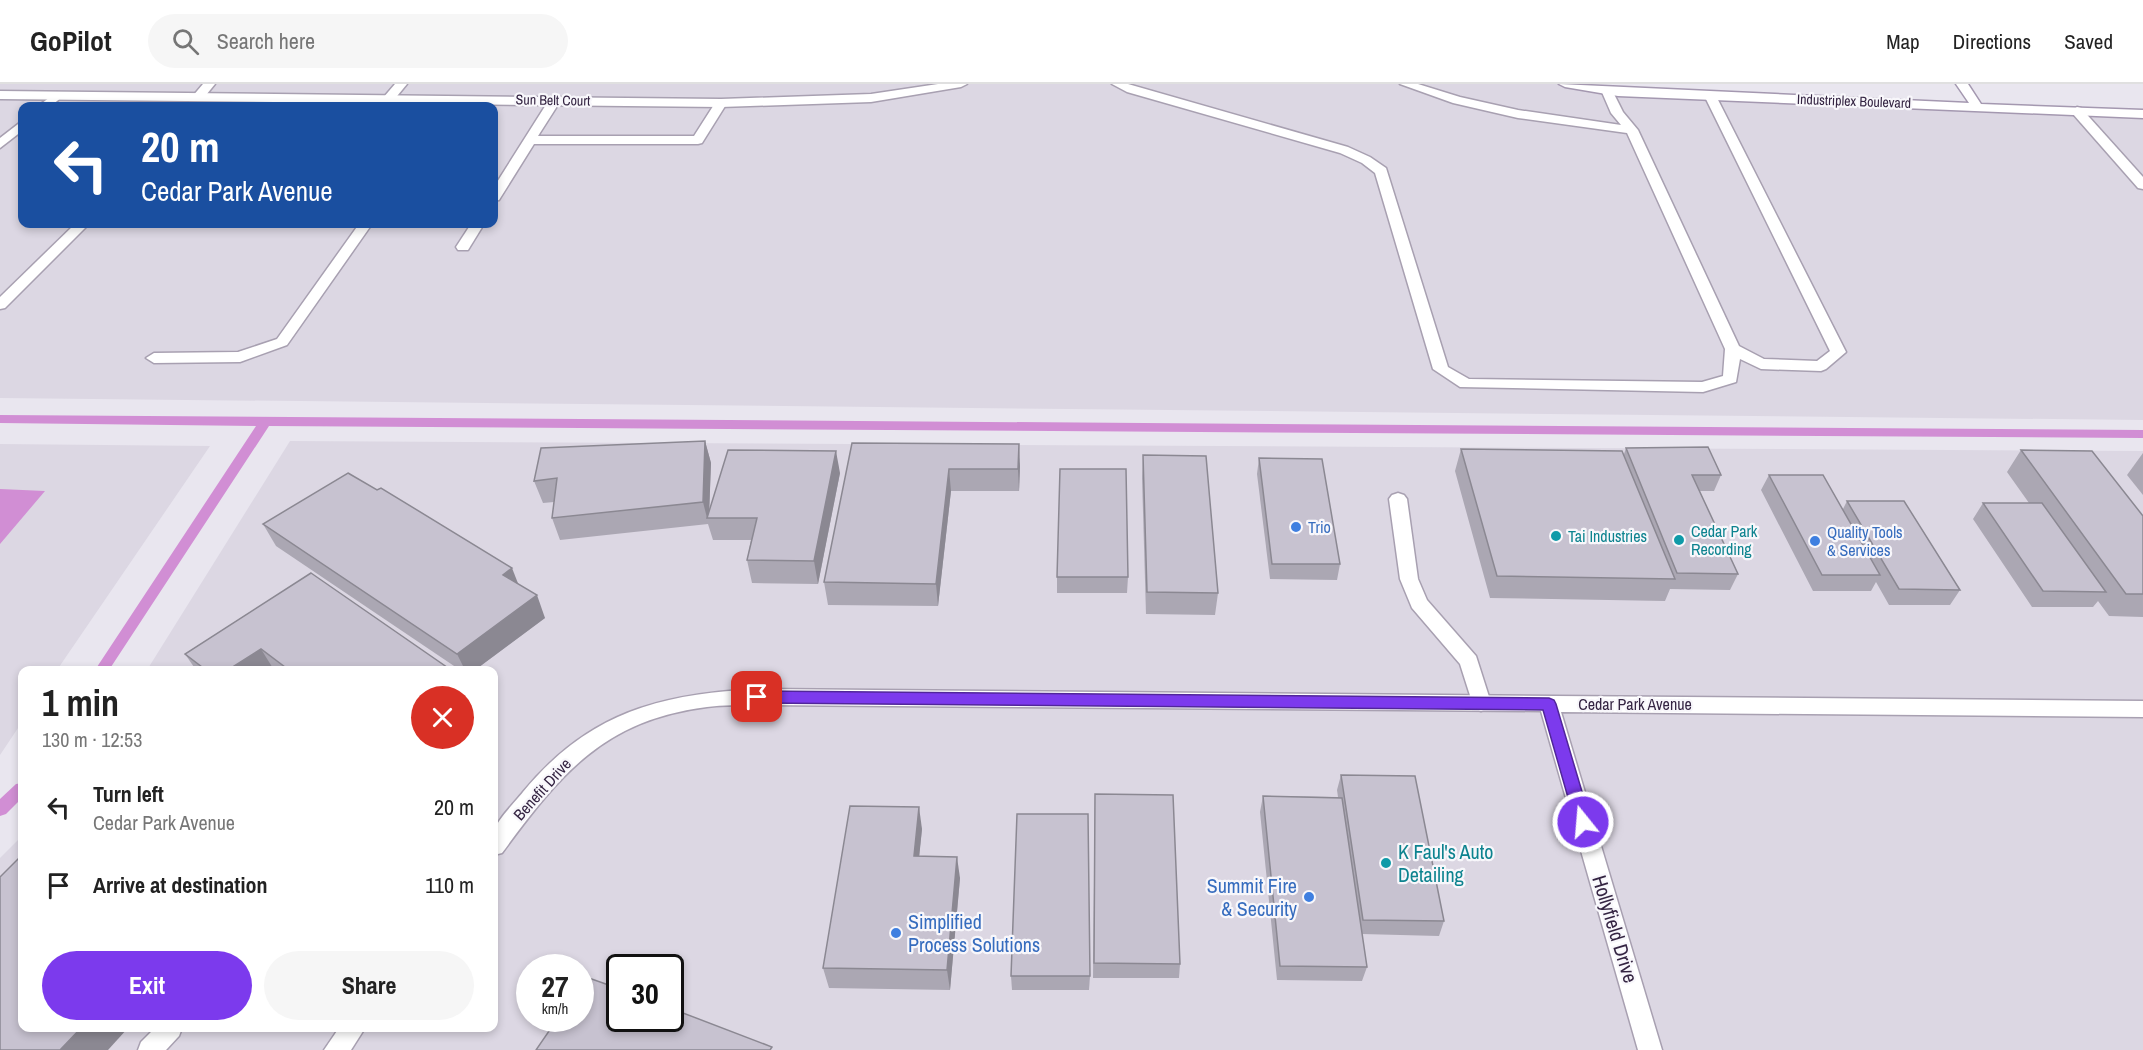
<!DOCTYPE html>
<html lang="en">
<head>
<meta charset="utf-8">
<style>
  body { margin:0; font-family:"Archivo Narrow",sans-serif; background:#f6f6f6; color:#222; height:100vh; display:flex; flex-direction:column; font-size:22px; white-space:nowrap }
  * { box-sizing:border-box; margin:0 }
  p { font-size:20px; color:#767676 }
  .icon { flex:none; width:33px; height:33px; fill:none; stroke:currentColor; stroke-width:2; stroke-linecap:round; stroke-linejoin:round }
  .map { position:relative; flex:1; overflow:hidden }
  .side { position:absolute; left:18px; top:582px; width:480px; height:366px; display:flex; flex-direction:column; background:#fff; border-radius:12px; box-shadow:0 3px 9px #0003 }
  .side>* { flex:none }
  .top-card { position:absolute; left:18px; top:18px; width:480px; height:126px; border-radius:12px; box-shadow:0 3px 9px #0003; background:#1a4fa0; color:#fff; overflow:hidden }
  .speed { position:absolute; left:516px; top:870px; display:flex; gap:12px; font-size:30px; font-weight:700; text-align:center }
  .speed>* { display:grid; place-content:center; width:78px; height:78px; border-radius:50%; background:#fff; box-shadow:0 3px 9px #0003; line-height:1 }
  .speed small { font-size:15px; font-weight:400 }
  .speed .limit { border:3px solid #111; border-radius:9px; background:#fff; color:#111 }
  .pin { position:absolute; display:grid; place-items:center; width:51px; height:51px; color:#fff; margin:-26px; border-radius:12px; box-shadow:0 3px 9px #0006 }
  .me { position:absolute; width:66px; margin:-33px; rotate:343deg; stroke-linejoin:round; filter:drop-shadow(0 0 4px #0008) }
  .turn { display:flex; align-items:center; gap:21px; height:126px; padding:0 24px; font-size:27px }
  .turn .icon { width:78px; height:78px; stroke-width:2.5 }
  .turn b { display:block; font-size:42px; line-height:51px }
  .round { display:grid; place-items:center; flex:none; width:63px; height:63px; border-radius:32px; background:#f6f6f6 }
  .overview { display:flex; align-items:center; justify-content:space-between; height:102px; padding:0 24px }
  h1 { font-size:36px; font-weight:700; line-height:45px }
  .action { display:flex; gap:12px; margin-top:auto; padding:12px 24px }
  .action a { flex:1; height:69px; border-radius:36px; background:#7c3aed; color:#fff; font-size:24px; font-weight:700; line-height:69px; text-align:center }
  .action a+a { background:#f6f6f6; color:#222 }
  ul { padding:0; list-style:none }
  li { display:flex; align-items:center; gap:18px; height:78px; padding:0 24px }
  li div { flex:1 }
  li b { display:block; font-size:22px }
  li em { font-style:normal }
  header { display:flex; align-items:center; gap:36px; box-sizing:border-box; height:84px; padding:0 30px; background:#fff; border-bottom:2px solid #e0e0e0 }
  header strong { font-size:28px }
  nav { display:flex; gap:33px; margin-inline-start:auto; font-size:21px }
  .search { width:420px; height:54px; background:#f6f6f6; display:flex; align-items:center; gap:15px; box-sizing:border-box; padding:0 21px; border-radius:33px; color:#767676; font-size:22px }
  .map>svg:first-child { display:block }
  .built { fill:#dcd7e3; fill-rule:evenodd }
  .water { fill:#d18ed4 }
  .lines { fill:none; stroke-linecap:round; stroke-linejoin:round }
  .stream { fill:#d18ed4; fill-rule:evenodd }
  .lane-casing { stroke:#a8a0b1; stroke-width:3 }
  .street-casing { stroke:#a8a0b1; stroke-width:3 }
  .secondary-casing { stroke:#a498b0; stroke-width:3 }
  .lane { fill:#fff; fill-rule:evenodd }
  .street { fill:#fff; fill-rule:evenodd }
  .secondary { fill:#fff; fill-rule:evenodd }
  .wall { fill:#aba7b3 }
  .shaded-wall { fill:#8b8892 }
  .building { fill:#c7c2d0; stroke:#8b8892; stroke-width:1.5 }
  .route { fill:#7c3aed; stroke:#51269a; stroke-width:1.5 }
  .shop-dot { fill:#3f7fe0; stroke:#f8f7fb; stroke-width:2 }
  .culture-dot { fill:#0f9aa8; stroke:#f8f7fb; stroke-width:2 }
  .labels { text-anchor:middle; stroke-width:4.5; stroke-linejoin:round; paint-order:stroke }
  .far-street-label { font-size:14px; fill:#342442; stroke:#f8f7fb }
  .shop-label { font-size:16px; fill:#366cbe; stroke:#f8f7fb; text-anchor:start }
  .culture-label { font-size:16px; fill:#0d838f; stroke:#f8f7fb; text-anchor:start }
  .street-label { font-size:16px; fill:#342442; stroke:#f8f7fb }
  .near-culture-label { font-size:20px; fill:#0d838f; stroke:#f8f7fb; text-anchor:start }
  .near-shop-label { font-size:20px; fill:#366cbe; stroke:#f8f7fb; text-anchor:end }
  .near-street-label { font-size:20px; fill:#342442; stroke:#f8f7fb }
</style>
</head>
<body>
<header>
<strong>GoPilot</strong>
<div class="search"><svg class="icon" aria-label="search" viewBox="0 0 24 24"><circle cx="10" cy="10" r="6"/><path d="M15 15l6 6"/></svg>Search here</div>
<nav><a>Map</a><a>Directions</a><a>Saved</a></nav>
</header>
<div class="map">
<svg width="2143" height="966" viewBox="0 0 2143 966">
  <rect width="100%" height="100%" fill="#e9e6ef"/>
  <g class="built">
    <path d="M0 0H1565L1618 8 2143 30V336L0 314ZM22 22H494V140H22Z"/>
    <path d="M290 357 2143 367V966H0V774L22 752V944H494V586H147ZM530 884H580V934H530ZM620 884H670V934H620Z"/>
    <path d="M0 360 210 362 57 586H22V638L0 671Z"/>
  </g>
  <path class="water" d="M0 405 45 407 0 460Z"/>
  <g class="lines">
    <g class="stream">
      <path d="M0 331 2143 346V354L269 342 109 586H95L256 342 0 339Z"/>
      <path d="M22 699V714L6 730 0 732V715L16 700Z"/>
    </g>
    <g class="lane-casing">
      <g id="lane">
        <path d="M203 0H215L202 16H194L192 13Z"/>
        <path d="M395 0H407L393 17H385L383 14Z"/>
        <path d="M1112 0H1128L1348 63 1370 73 1386 84 1448 283 1469 295 1702 298 1723 292 1725 265 1627 49 1518 34 1453 19 1400 0H1418L1460 13 1518 26 1621 41 1611 29 1601 6 1603 4H1611L1623 28 1638 46 1739 262 1764 275 1817 277 1830 267 1704 11 1706 8H1714L1846 268 1826 285 1821 287 1761 285 1740 275 1736 298 1703 308 1460 303 1433 285 1375 89 1362 79 1340 69 1127 8Z"/>
        <path d="M57 8 63 12 51 22H38Z"/>
        <path d="M555 12 561 16 538 52H694L717 16H725L727 19 702 59 698 60H534L499 116 494 117V103L549 16Z"/>
        <path d="M2077 23 2081 24 2143 93V105L2138 104 2073 30 2071 27Z"/>
        <path d="M22 37V47L0 64V54Z"/>
        <path d="M75 140H89L5 224 0 225V213Z"/>
        <path d="M359 140H372L287 261 240 278 154 279 146 274 154 269 238 268 277 255Z"/>
        <path d="M471 140H484L468 166H458L456 163Z"/>
        <path d="M1398 409 1404 411 1407 415 1418 495 1427 516 1476 572 1491 619 1488 624 1481 627 1474 624 1460 580 1412 524 1400 495 1389 415 1392 411Z"/>
        <path d="M155 944H182L179 952 166 966H138L141 958Z"/>
      </g>
    </g>
    <g class="street-casing">
      <g id="street">
        <path d="M938 0H967L961 3 871 18 721 23 0 15V7L721 15 871 10Z"/>
        <path d="M757 605 2143 617V633L1561 628 1662 966H1638L1541 627 757 621C740 621 723 621 707 623 604 636 560 690 502 769L494 771C494 764 492 755 494 748 495 738 516 717 523 708 588 629 659 610 757 605Z"/>
        <path d="M339 944H365L351 966H324Z"/>
      </g>
    </g>
    <g class="secondary-casing">
      <path id="secondary" d="M1559 0 1969 19 1956 0H1968L1981 20 2143 26V34L1618 12 1565 3Z"/>
    </g>
    <use href="#lane" class="lane"/>
    <use href="#street" class="street"/>
    <use href="#secondary" class="secondary"/>
  </g>
  <g class="wall">
    <path d="M705 357 711 379 709 427 840 389 818 500 752 499 747 476 751 456H713L708 440 560 456 552 434 554 418 543 419 534 397Z"/>
    <path d="M852 359 1020 382 1019 407H951L938 522 828 521 824 498Z"/>
    <path d="M1626 364 1721 391 1714 407H1699L1738 490 1730 506 1670 505 1665 517 1490 514 1455 387 1461 365 1624 370Z"/>
    <path d="M2021 366 2143 432V533L2109 532 2098 517 2093 523H2032L1973 435 1983 419H2029L2007 388Z"/>
    <path d="M2143 369V411L2127 391Z"/>
    <path d="M1143 371 1218 509 1215 531 1146 530 1142 394Z"/>
    <path d="M1259 374 1340 480 1337 496 1270 495 1257 390Z"/>
    <path d="M1769 391 1843 425 1847 417 1960 506 1950 521H1889L1876 498 1871 507H1813L1761 406Z"/>
    <path d="M263 440 518 500 545 534 475 586H460L276 462Z"/>
    <path d="M311 489 451 586H196L185 570Z"/>
    <path d="M1057 493H1128L1127 509H1057Z"/>
    <path d="M1341 691 1444 837 1439 852 1362 850 1367 883 1362 897 1277 896 1260 728 1263 712 1338 713 1337 706Z"/>
    <path d="M1095 710 1180 880 1179 894H1093Z"/>
    <path d="M922 745 919 772 960 794 950 906 829 904 823 884Z"/>
    <path d="M1011 892H1090L1089 906H1012Z"/>
  </g>
  <g class="shaded-wall">
    <path d="M705 357 711 379 709 434H707L703 418Z"/>
    <path d="M1019 360 1020 382 1019 407 1018 385Z"/>
    <path d="M836 367 840 389 818 500 814 477Z"/>
    <path d="M949 385 951 407 938 522 936 500Z"/>
    <path d="M512 484 521 507 503 491Z"/>
    <path d="M537 511 545 534 475 586H465L457 570Z"/>
    <path d="M261 565 274 586H228Z"/>
    <path d="M919 723 922 745 917 794 914 772Z"/>
    <path d="M957 773 960 794 950 906 947 886Z"/>
    <path d="M81 944H128L108 966H60Z"/>
  </g>
  <g class="building">
    <path d="M705 357 703 418 552 434 557 394 534 397 541 364Z"/>
    <path d="M852 359 1019 360 1018 385H949L936 500 824 498Z"/>
    <path d="M1708 363 1721 391H1692L1738 490 1677 489 1626 364Z"/>
    <path d="M1461 365 1622 367 1675 495 1497 492Z"/>
    <path d="M728 366 836 367 814 477 747 476 757 434H707Z"/>
    <path d="M2021 366 2092 367 2143 432V510H2126Z"/>
    <path d="M1143 371 1206 372 1218 509 1147 508Z"/>
    <path d="M1259 374 1322 375 1340 480H1272Z"/>
    <path d="M1060 385H1126L1128 493H1057Z"/>
    <path d="M348 389 377 406 381 404 512 484 503 491 537 511 457 570 263 440Z"/>
    <path d="M1769 391H1823L1880 491H1822Z"/>
    <path d="M1847 417H1904L1960 506 1899 505Z"/>
    <path d="M1983 419H2042L2106 508 2043 507Z"/>
    <path d="M311 489 451 586H289L261 565 228 586H206L185 570Z"/>
    <path d="M1341 691 1415 692 1444 837 1363 836Z"/>
    <path d="M1095 710 1173 711 1180 880 1094 879Z"/>
    <path d="M1263 712 1342 714 1367 883 1280 882Z"/>
    <path d="M850 722 919 723 914 772 957 773 947 886 823 884Z"/>
    <path d="M1017 730H1088L1090 892H1011Z"/>
    <path d="M22 771V944H81L60 966H0V793Z"/>
    <path d="M586 893 620 905V934H670V924L772 963 770 966H536L558 934H580V901Z"/>
  </g>
  <path class="route" d="M757 607 1549 614 1554 616 1556 620 1591 738 1588 743 1583 745 1577 743 1575 738 1543 626 757 619 752 617 750 613 752 609Z"/>
  <g class="shop-dot">
    <circle cx="1296" cy="443" r="6"/>
    <circle cx="1815" cy="457" r="6"/>
    <circle cx="1309" cy="813" r="6"/>
    <circle cx="896" cy="849" r="6"/>
  </g>
  <g class="culture-dot">
    <circle cx="1556" cy="452" r="6"/>
    <circle cx="1679" cy="456" r="6"/>
    <circle cx="1386" cy="779" r="6"/>
  </g>
  <g class="labels">
    <g class="far-street-label">
      <text transform="translate(553 16) rotate(1)" y="5">Sun Belt Court</text>
      <text transform="translate(1854 17) rotate(2)" y="5">Industriplex Boulevard</text>
    </g>
    <g class="shop-label">
      <text x="1308" y="449">Trio</text>
      <text x="1827" y="454">Quality Tools<tspan x="1827" dy="18">&amp; Services</tspan></text>
    </g>
    <g class="culture-label">
      <text x="1691" y="453">Cedar Park<tspan x="1691" dy="18">Recording</tspan></text>
      <text x="1568" y="458">Tai Industries</text>
    </g>
    <g class="street-label">
      <text x="1635" y="626">Cedar Park Avenue</text>
      <text transform="translate(542 705) rotate(-48)" y="6">Benefit Drive</text>
    </g>
    <g class="near-culture-label">
      <text x="1398" y="775">K Faul's Auto<tspan x="1398" dy="23">Detailing</tspan></text>
    </g>
    <g class="near-shop-label">
      <text x="1297" y="809">Summit Fire<tspan x="1297" dy="23">&amp; Security</tspan></text>
      <text x="908" y="845" text-anchor="start">Simplified<tspan x="908" dy="23">Process Solutions</tspan></text>
    </g>
    <g class="near-street-label">
      <text transform="translate(1615 845) rotate(73)" y="7">Hollyfield Drive</text>
    </g>
  </g>
</svg>
<div class="speed"><div>27<small>km/h</small></div><div class="limit">30</div></div>
<div class="pin" style="left:757px;top:613px;background:#d93025"><svg class="icon" aria-label="arrive" viewBox="0 0 24 24"><path d="M6 21V4h12l-3 4 3 4H6"/></svg></div>
<svg class="me" style="left:1583px;top:738px" viewBox="-20 -20 40 40"><circle r="17" fill="#7c3aed" stroke="#fff" stroke-width="3"/><path d="M0-11L8 9 0 5-8 9z" fill="#fff"/></svg>
<div class="top-card">
<div class="turn"><svg class="icon" aria-label="left" viewBox="0 0 24 24"><path d="M17 20v-9H6M10 6l-5 5 5 5"/></svg><div><b>20 m</b>Cedar Park Avenue</div></div>
</div>
<section class="side">
<div class="overview"><div><h1>1 min</h1><p>130 m · 12:53</p></div><a class="round" style="background:#d93025;color:#fff"><svg class="icon" aria-label="close" viewBox="0 0 24 24"><path d="M6 6l12 12M18 6L6 18"/></svg></a></div>
<ul>
<li><svg class="icon" aria-label="left" viewBox="0 0 24 24"><path d="M17 20v-9H6M10 6l-5 5 5 5"/></svg><div><b>Turn left</b><p>Cedar Park Avenue</p></div><em>20 m</em></li>
<li><svg class="icon" aria-label="arrive" viewBox="0 0 24 24"><path d="M6 21V4h12l-3 4 3 4H6"/></svg><div><b>Arrive at destination</b></div><em>110 m</em></li>
</ul>
<div class="action"><a>Exit</a><a>Share</a></div>
</section>
</div>
</body>
</html>
